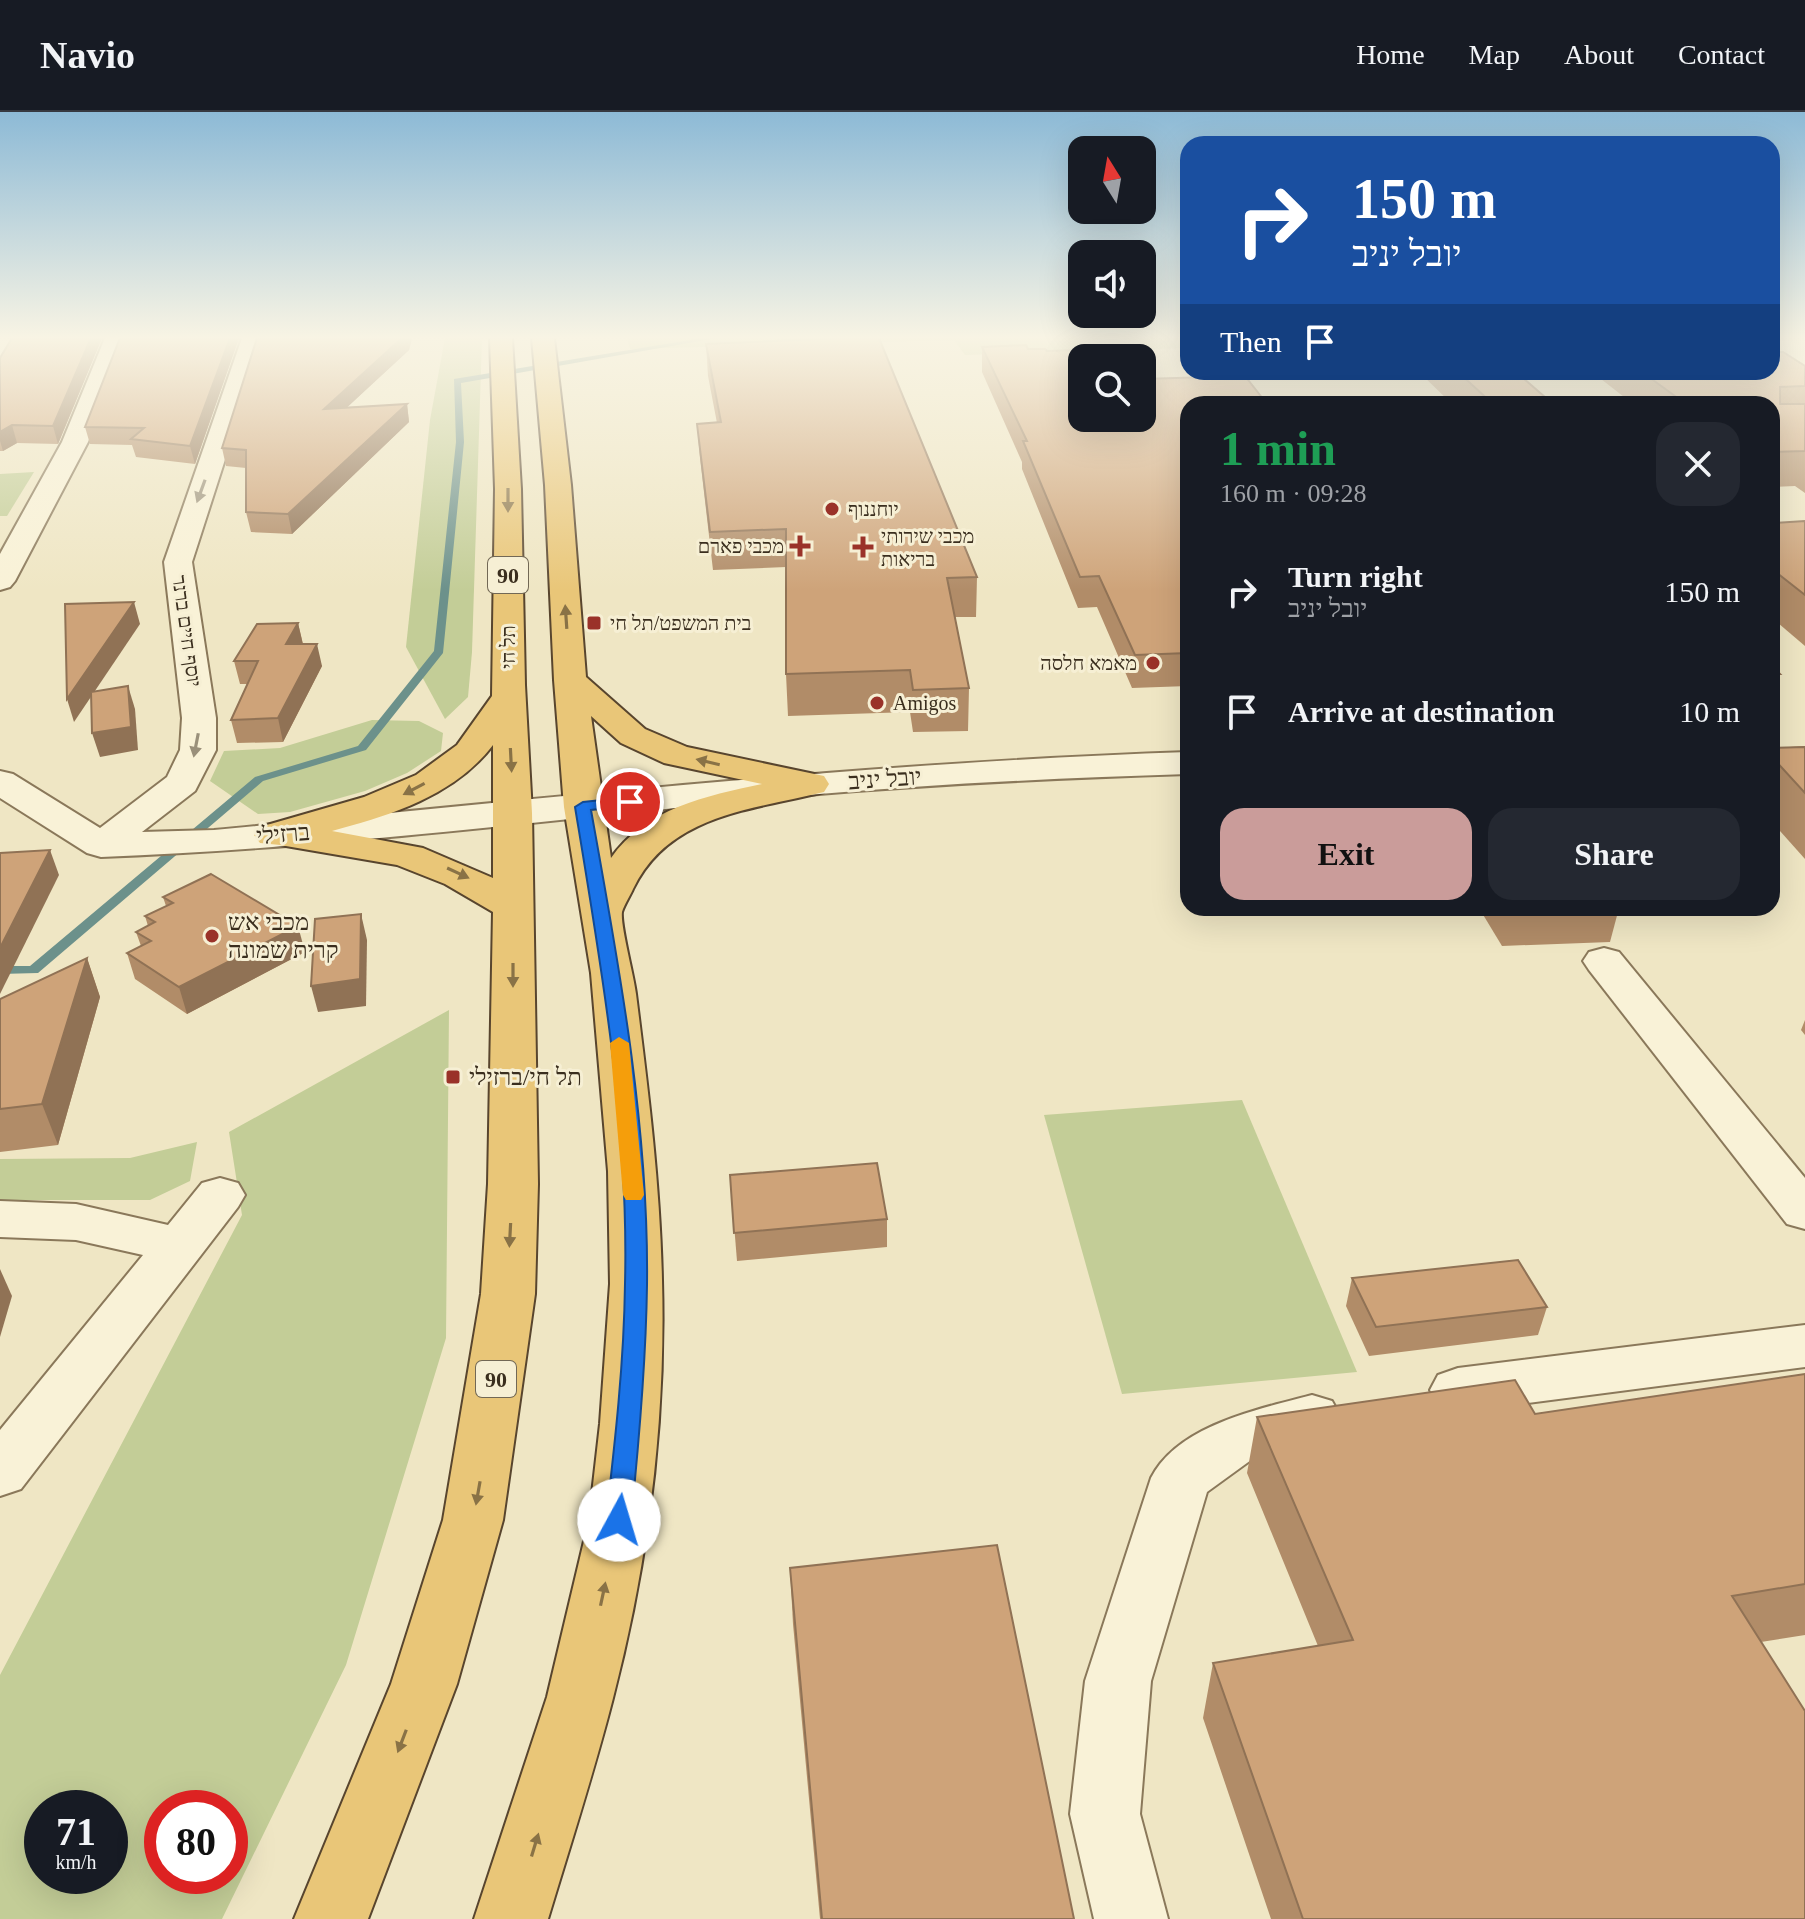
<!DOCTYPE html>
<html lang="en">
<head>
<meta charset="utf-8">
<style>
  body { margin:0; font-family:"Times New Roman","Noto Sans Hebrew",serif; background:#242831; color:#f1f3f6; height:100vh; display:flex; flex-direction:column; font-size:30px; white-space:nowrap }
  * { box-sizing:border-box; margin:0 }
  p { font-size:26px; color:#9ea1a6 }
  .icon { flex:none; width:44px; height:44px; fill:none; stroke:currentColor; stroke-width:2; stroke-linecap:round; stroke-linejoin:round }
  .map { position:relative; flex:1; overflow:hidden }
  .details { position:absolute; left:1180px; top:284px; width:600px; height:520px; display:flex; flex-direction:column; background:#171b24; border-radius:24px; box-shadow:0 8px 32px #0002 }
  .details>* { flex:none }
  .hud { position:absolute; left:1180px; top:24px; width:600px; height:244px; border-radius:24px; box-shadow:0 8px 32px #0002; background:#1a4fa0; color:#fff; overflow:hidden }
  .needle { width:52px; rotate:349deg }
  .buttons { position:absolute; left:1068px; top:24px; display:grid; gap:16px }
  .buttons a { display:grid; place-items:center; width:88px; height:88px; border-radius:16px; background:#171b24; box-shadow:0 8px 32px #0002; font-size:40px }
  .speed { position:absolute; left:24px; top:1678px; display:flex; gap:16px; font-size:40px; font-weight:700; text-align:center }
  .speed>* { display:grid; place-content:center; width:104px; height:104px; border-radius:50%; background:#171b24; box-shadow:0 8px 32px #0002; line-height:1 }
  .speed small { font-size:20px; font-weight:400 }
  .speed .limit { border:12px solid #d22; background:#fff; color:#111 }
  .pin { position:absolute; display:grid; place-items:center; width:68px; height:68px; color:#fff; margin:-34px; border:4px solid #fff; border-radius:50%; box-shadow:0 2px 8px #0007 }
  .me { position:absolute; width:88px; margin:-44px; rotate:6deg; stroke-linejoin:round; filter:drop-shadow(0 0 6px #0008) }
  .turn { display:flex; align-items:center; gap:28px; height:168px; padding:0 40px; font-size:36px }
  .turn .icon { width:104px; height:104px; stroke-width:2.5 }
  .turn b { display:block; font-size:56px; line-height:68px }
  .then { display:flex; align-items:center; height:76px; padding:0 40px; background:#0003; gap:16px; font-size:30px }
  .round { display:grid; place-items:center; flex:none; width:84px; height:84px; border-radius:24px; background:#242831 }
  .summary { display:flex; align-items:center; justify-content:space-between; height:136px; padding:0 40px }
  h1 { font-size:48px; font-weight:700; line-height:60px; color:#1e9e55 }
  .primary-button { display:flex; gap:16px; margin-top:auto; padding:16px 40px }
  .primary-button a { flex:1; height:92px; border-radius:24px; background:#ca9c9a; color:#111; font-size:32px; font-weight:700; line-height:92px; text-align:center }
  .primary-button a+a { background:#242831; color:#f1f3f6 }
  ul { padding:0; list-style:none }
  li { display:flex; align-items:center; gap:24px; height:120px; padding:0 40px }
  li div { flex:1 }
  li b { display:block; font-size:30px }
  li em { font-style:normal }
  header { display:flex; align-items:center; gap:48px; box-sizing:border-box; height:112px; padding:0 40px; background:#171b24; border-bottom:2px solid #363941 }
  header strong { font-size:38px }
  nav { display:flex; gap:44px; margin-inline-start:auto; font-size:28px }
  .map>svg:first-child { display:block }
  .green { fill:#c3cd97; fill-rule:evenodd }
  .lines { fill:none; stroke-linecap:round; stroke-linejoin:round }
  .stream { fill:#6c918b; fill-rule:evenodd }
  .minor-casing { stroke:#8a785a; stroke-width:4 }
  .trunk-casing { stroke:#58452e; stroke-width:4 }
  .minor { fill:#f9f2d7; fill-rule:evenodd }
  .trunk { fill:#e9c678; fill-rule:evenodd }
  .wall { fill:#b18c68 }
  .shaded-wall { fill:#907255 }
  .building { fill:#cea379; stroke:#907255; stroke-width:2 }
  .oneway { fill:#9a907a }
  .oneway2 { fill:#897246 }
  .route { fill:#1a73e8; stroke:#114b97; stroke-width:2 }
  .slow { fill:#f59e0b }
  .poi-dot { fill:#9a3229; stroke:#f6efd4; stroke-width:3 }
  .labels { text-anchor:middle; stroke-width:6; stroke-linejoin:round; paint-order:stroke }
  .far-poi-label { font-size:20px; fill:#3a2e1e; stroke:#f6efd4; text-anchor:start }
  .far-street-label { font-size:20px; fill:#3a2e1e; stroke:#f6efd4 }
  .shield { fill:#f6efd4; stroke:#726855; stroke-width:2 }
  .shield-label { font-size:22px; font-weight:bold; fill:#3a2e1e }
  .street-label { font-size:24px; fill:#3a2e1e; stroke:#f6efd4 }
  .poi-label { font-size:24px; fill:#3a2e1e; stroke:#f6efd4; text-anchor:start }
</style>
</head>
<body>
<header>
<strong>Navio</strong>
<nav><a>Home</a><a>Map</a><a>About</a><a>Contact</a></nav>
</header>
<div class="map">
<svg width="1805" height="1807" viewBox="0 0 1805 1807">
  <rect width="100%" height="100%" fill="#efe6c4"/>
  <g class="green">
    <path d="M445 226H482L472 540 468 585 445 607 406 535 430 308Z"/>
    <path d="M627 226H1188V236L965 243 954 228 630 237Z"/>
    <path d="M34 360 7 404H0V362Z"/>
    <path d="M372 608 419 609 443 621 441 639 407 661 365 679 290 700 258 702 210 669 224 639 280 636Z"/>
    <path d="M449 898 446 1226 346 1553 222 1807H0V1563L242 1103 229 1020ZM42 1696H110V1764H42ZM162 1696H230V1764H162Z"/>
    <path d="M1242 988 1357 1260 1122 1282 1044 1003Z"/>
    <path d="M197 1030 190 1069 150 1088H0V1047L130 1046Z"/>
  </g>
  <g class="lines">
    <path class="stream" d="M702 226H717L461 271 464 330 443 541 366 638 263 669 38 861 0 862V854H30L255 665 358 634 434 539 456 330 454 267Z"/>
    <g class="minor-casing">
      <g id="minor">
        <path d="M105 226H127L88 330 15 469 10 475 0 478V442L62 330Z"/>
        <path d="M242 226H264L192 450 216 606V638L195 679 142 720 214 718C538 687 862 651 1188 640V662C1061 666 934 672 807 683 572 705 337 736 101 745L87 741 0 686V659L13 662 100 716 167 665 180 638 182 606 164 450Z"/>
        <path d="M1604 836 1619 840 1805 1066V1117L1787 1112 1589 858 1583 849 1589 840Z"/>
        <path d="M220 1066 238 1071 245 1083 238 1095 21 1377 0 1384V1318L143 1143 76 1128 0 1125V1089L76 1092 168 1113 202 1071Z"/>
        <path d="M1805 1213V1255L1458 1300 1438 1293 1430 1278 1438 1263 1458 1256Z"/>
        <path d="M1312 1283 1332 1289 1341 1305 1332 1321 1258 1343 1207 1380 1151 1569 1140 1702 1168 1807H1094L1070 1702 1085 1569 1151 1366C1178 1313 1259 1297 1312 1283Z"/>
      </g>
    </g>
    <g class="trunk-casing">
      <g id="trunk">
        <path d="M490 226H512L521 377 525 573 532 701 538 1072 535 1182 503 1408 457 1572 368 1807H294L391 1572 443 1408 481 1182 488 1072 493 800 445 772 397 753 280 733 260 731 254 723 260 715 364 685 416 663 457 633 492 584 495 377ZM493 633V766L423 736 332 719C391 703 454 684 493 633Z"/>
        <path d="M532 226H554L571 373 586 565 645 617 687 635 824 664 829 672 824 680C752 698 669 702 633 777 630 784 624 793 622 800 620 813 634 864 636 882 648 977 660 1072 662 1168 666 1308 648 1451 613 1586 594 1660 570 1734 548 1807H474L547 1585 589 1408 600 1312 610 1172 608 1059 591 861 564 695 554 568 545 373ZM591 604 621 631 664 651 762 672C706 684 646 696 611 746Z"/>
      </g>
    </g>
    <use href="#minor" class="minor"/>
    <use href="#trunk" class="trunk"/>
  </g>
  <g class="wall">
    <path d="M12 226H102L58 332 17 331 3 339H0V246Z"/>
    <path d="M239 226 195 352 136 345 132 333 90 332 85 315Z"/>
    <path d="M257 226H412L409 238 347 295 407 292 409 310 292 422 251 420 246 400V356L226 354 222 336Z"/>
    <path d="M706 232 977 465 976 505H955L969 576 968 619 913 620 910 600 788 604 786 562V455L713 458 700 346 697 312 717 311 708 264Z"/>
    <path d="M982 235 1028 237 1082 306 1188 292V574L1132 576 1097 495 1078 496 1022 357V350L982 260Z"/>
    <path d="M1805 254V381L1795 374 1772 375V292H1633L1592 260H1772Z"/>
    <path d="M1419 260H1516L1553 292H1452Z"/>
    <path d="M1805 409V534L1772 506V411Z"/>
    <path d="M298 511 303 532 322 554 283 630 237 631 231 608 247 572H240L234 549Z"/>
    <path d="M1772 554 1780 562 1772 588Z"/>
    <path d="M1805 634V747L1772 710V636Z"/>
    <path d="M163 785 305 840 187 902 135 867 127 841 141 834 136 820 148 814 145 804 166 794Z"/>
    <path d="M1479 796H1619L1610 830 1502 834Z"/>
    <path d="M87 846 100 885 58 1033 0 1040V887Z"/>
    <path d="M1805 908V923L1801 918Z"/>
    <path d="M730 1063 887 1107V1135L737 1149Z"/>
    <path d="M1352 1166 1547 1195 1538 1223 1369 1244 1346 1194Z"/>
    <path d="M1805 1262V1523L1761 1530 1805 1807H1271L1203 1606 1213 1551 1318 1534 1247 1361 1257 1305 1535 1302Z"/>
    <path d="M790 1456 1074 1807H820L793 1512Z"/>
  </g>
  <g class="shaded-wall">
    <path d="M91 226H102L58 332 53 314Z"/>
    <path d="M230 226H239L195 352 190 334Z"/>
    <path d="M402 226H412L409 238 327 314 324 297Z"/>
    <path d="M407 292 409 310 292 422 288 402Z"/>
    <path d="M12 313 17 331 3 339 0 329V320Z"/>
    <path d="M134 490 140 512 74 610 67 587Z"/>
    <path d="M298 511 303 533 286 532Z"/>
    <path d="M317 532 322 554 283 630 278 606Z"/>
    <path d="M128 574 135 597 138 638 100 645 92 621Z"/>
    <path d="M50 738 59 763 0 882V836Z"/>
    <path d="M361 802 367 828 366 894 318 900 311 874Z"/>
    <path d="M298 814 305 840 187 902 179 875Z"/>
    <path d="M87 846 100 885 58 1033 42 992Z"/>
    <path d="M0 1157 12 1184 0 1225Z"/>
  </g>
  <g class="building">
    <path d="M12 226H91L53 314 12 313 0 320V246Z"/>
    <path d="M120 226H230L190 334 131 327 144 316 85 315Z"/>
    <path d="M257 226H402L324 297 407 292 288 402 246 400V338L222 336Z"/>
    <path d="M839 226H879L977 465 947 466 969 576 913 578 910 558 786 562V417L710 420 697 312 721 310 706 232Z"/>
    <path d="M1026 233 1028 237H1045L1047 239 1078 238 1083 246H1082V306H1142V267L1245 264 1267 292H1188V541L1135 543 1099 464 1080 465 1023 329H1027L982 235Z"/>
    <path d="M1772 240H1783L1805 254V274L1780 275V292H1805V339L1772 340V292H1686L1642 260H1772Z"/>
    <path d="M1458 260H1516L1553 292H1493Z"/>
    <path d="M1805 409V483L1772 457V411Z"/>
    <path d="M134 490 67 587 65 492Z"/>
    <path d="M298 511 286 532H317L278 606 231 608 258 549H234L257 512Z"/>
    <path d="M1772 554 1780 562H1772Z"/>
    <path d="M128 574 131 615 92 621 91 580Z"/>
    <path d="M1805 635V681L1772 645V636Z"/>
    <path d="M50 738 0 836V741Z"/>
    <path d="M211 762 298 814 179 875 127 841 151 829 136 820 155 810 145 804 173 791 163 785Z"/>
    <path d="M361 802 360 867 311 874 315 807Z"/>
    <path d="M87 846 42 992 0 997V887Z"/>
    <path d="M877 1051 887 1107 734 1121 730 1063Z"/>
    <path d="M1518 1148 1547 1195 1376 1215 1352 1166Z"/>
    <path d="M1805 1262V1472L1732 1484 1805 1599V1807H1303L1213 1551 1353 1528 1257 1305 1515 1268 1535 1302Z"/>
    <path d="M997 1433 1074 1807H822L790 1456Z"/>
  </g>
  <defs><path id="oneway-solid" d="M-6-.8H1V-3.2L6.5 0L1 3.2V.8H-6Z" transform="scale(2)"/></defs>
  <g class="oneway">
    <use href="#oneway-solid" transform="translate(201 379) rotate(110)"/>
    <use href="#oneway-solid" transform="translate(196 633) rotate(101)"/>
  </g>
  <g class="oneway2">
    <use href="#oneway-solid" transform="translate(508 388) rotate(90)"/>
    <use href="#oneway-solid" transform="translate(566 505) rotate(-94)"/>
    <use href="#oneway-solid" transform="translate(511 648) rotate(87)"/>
    <use href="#oneway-solid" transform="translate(708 650) rotate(-167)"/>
    <use href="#oneway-solid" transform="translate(414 677) rotate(152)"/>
    <use href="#oneway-solid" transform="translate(458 761) rotate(25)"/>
    <use href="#oneway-solid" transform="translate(513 863) rotate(90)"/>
    <use href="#oneway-solid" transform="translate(510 1123) rotate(93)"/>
    <use href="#oneway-solid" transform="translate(478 1381) rotate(100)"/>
    <use href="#oneway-solid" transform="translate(603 1482) rotate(-78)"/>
    <use href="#oneway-solid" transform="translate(402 1629) rotate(111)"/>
    <use href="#oneway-solid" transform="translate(535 1733) rotate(-73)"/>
  </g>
  <linearGradient id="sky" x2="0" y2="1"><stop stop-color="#8dbad6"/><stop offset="0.47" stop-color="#f8f4e4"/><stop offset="1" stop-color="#f8f4e4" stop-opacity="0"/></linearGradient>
  <rect width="1805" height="479" fill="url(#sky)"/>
  <path class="route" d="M630 685 638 690 636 693 591 698C619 854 649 1014 647 1173 646 1251 639 1330 631 1408L628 1416 619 1419 610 1416 606 1408C615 1330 624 1251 625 1172 629 1012 601 852 575 695L583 690Z"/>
  <path class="slow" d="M619 925 629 931 644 1083 641 1088H626L623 1083 610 931Z"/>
  <g class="poi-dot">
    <circle cx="832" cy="397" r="8"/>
    <path d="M796 422h8v8h8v8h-8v8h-8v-8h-8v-8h8z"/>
    <path d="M859 423h8v8h8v8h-8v8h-8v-8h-8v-8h8z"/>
    <rect x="586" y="503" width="16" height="16" rx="4"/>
    <circle cx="1153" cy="551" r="8"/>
    <circle cx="877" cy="591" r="8"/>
    <circle cx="212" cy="824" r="8"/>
    <rect x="445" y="957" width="16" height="16" rx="4"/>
  </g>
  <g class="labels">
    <g class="far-poi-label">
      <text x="848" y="404">יוחננוף</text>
      <text x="881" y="431">מכבי שירותי<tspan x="881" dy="23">בריאות</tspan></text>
      <text x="784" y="441" text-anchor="end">מכבי פארם</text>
      <text x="610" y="518">בית המשפט/תל חי</text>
      <text x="1137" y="558" text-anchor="end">מאמא חלסה</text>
      <text x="893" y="598">Amigos</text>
    </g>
    <g class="far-street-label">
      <text transform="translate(187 519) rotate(82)" y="7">יוסף חיים ברנר</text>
      <text transform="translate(508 535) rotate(-90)" y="7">תל חי</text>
    </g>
    <g class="shield">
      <rect x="488" y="445" width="40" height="36" rx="6"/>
      <rect x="476" y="1249" width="40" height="36" rx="6"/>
    </g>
    <g class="shield-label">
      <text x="508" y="471">90</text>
      <text x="496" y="1275">90</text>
    </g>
    <g class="street-label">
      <text transform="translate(885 667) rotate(-4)" y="8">יובל יניב</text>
      <text transform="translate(283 722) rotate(-5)" y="8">ברזילי</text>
    </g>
    <g class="poi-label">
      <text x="228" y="818">מכבי אש<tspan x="228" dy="28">קרית שמונה</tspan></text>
      <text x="469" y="973">תל חי/ברזילי</text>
    </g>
  </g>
</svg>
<div class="buttons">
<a><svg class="needle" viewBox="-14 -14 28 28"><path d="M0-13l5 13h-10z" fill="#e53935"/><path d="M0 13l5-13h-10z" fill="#9ea1a6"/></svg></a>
<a><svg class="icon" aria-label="sound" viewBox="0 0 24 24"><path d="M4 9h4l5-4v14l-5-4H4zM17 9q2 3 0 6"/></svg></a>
<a><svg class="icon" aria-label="search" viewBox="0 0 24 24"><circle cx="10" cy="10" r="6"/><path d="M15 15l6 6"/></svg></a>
</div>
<div class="speed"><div>71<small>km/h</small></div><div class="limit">80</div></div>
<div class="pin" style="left:630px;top:690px;background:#d93025"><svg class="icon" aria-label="arrive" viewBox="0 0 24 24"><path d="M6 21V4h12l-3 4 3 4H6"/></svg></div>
<svg class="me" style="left:619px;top:1408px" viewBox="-20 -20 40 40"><circle r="19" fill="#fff"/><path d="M0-13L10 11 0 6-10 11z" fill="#1a73e8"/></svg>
<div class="hud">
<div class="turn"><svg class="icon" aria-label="right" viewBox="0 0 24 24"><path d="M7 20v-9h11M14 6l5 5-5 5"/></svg><div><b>150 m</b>יובל יניב</div></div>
<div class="then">Then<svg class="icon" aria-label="arrive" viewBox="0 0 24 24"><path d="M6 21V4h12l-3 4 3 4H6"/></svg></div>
</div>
<section class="details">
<div class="summary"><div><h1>1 min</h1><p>160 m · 09:28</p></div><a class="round"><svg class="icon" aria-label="close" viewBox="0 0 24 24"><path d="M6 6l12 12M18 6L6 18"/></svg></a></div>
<ul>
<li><svg class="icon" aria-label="right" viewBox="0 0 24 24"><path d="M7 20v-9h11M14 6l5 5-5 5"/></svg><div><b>Turn right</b><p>יובל יניב</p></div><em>150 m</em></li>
<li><svg class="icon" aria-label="arrive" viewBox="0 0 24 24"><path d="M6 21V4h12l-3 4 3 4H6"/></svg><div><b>Arrive at destination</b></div><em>10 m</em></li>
</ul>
<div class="primary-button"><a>Exit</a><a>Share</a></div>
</section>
</div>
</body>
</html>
